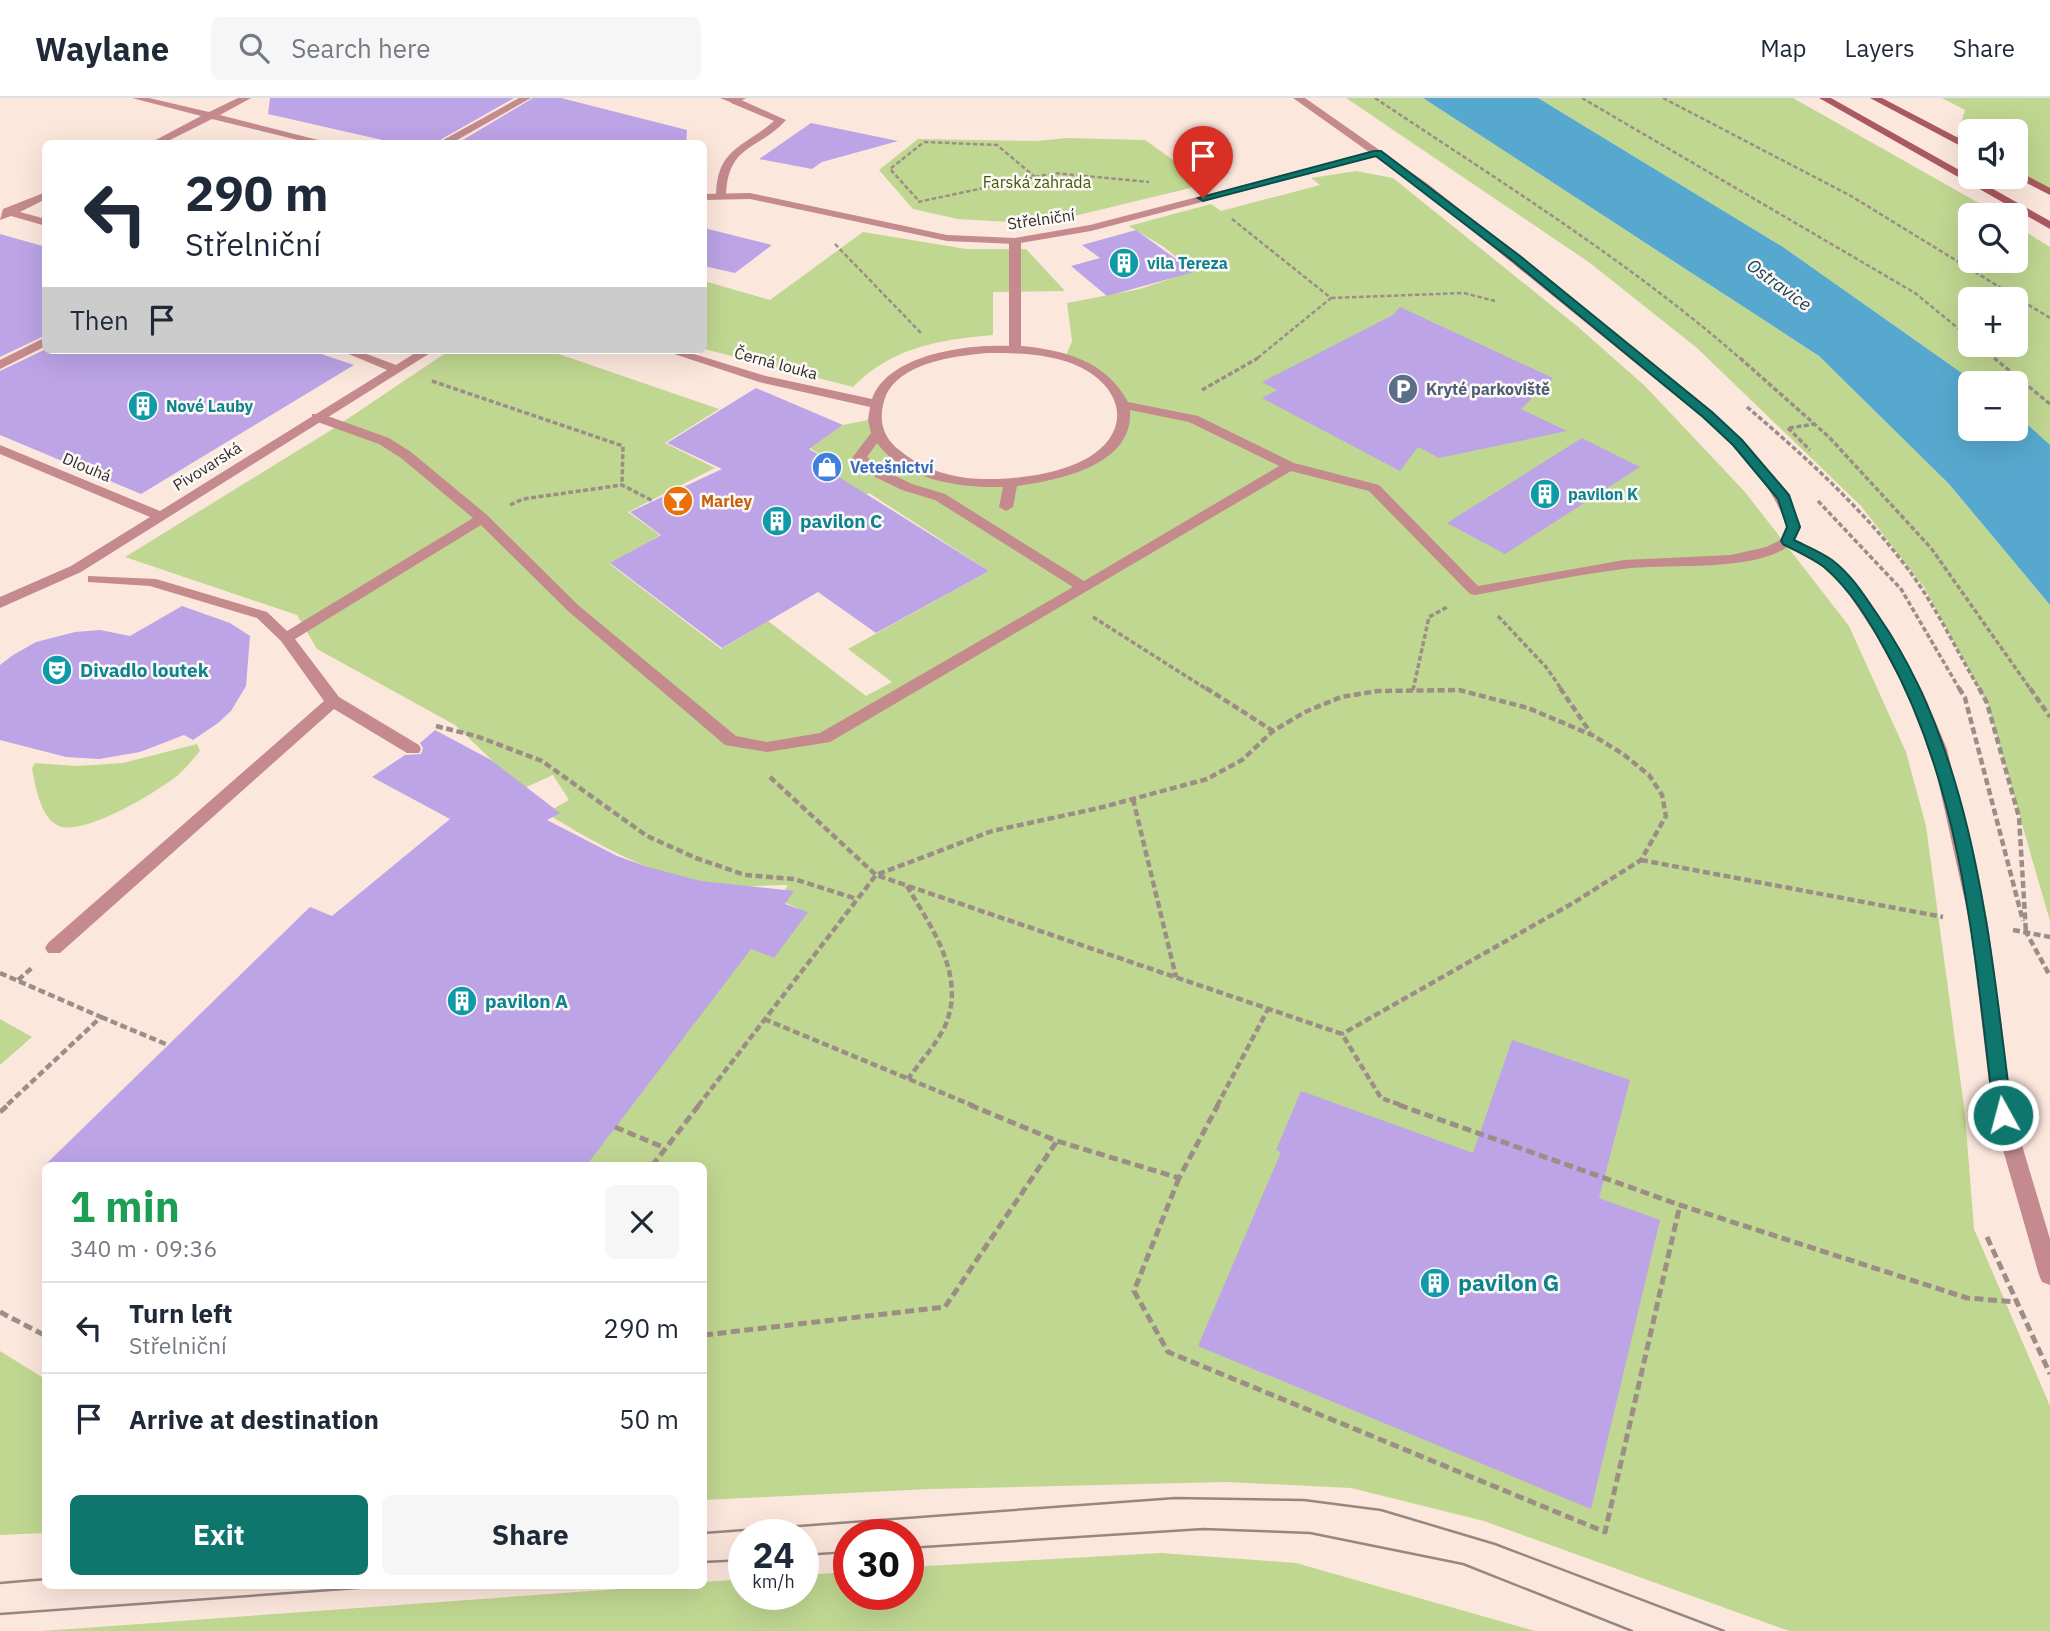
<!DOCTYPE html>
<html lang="en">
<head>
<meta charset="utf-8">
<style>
  body { margin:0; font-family:"IBM Plex Sans",sans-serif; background:#f6f6f7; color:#1f2937; height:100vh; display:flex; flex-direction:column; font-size:26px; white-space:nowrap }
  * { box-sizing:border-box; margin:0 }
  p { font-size:23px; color:#747a83 }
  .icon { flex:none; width:38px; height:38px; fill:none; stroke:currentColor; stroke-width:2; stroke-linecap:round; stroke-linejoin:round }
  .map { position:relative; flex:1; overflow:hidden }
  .sheet { position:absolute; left:42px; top:1064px; width:665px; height:427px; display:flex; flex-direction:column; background:#fff; border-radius:10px; box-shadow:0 7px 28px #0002 }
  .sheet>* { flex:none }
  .guide { position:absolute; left:42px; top:42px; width:665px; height:214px; border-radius:10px; box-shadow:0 7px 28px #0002; background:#fff; color:#1f2937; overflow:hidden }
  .tools { position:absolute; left:1958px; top:21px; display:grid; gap:14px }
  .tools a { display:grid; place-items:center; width:70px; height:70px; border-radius:10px; background:#fff; box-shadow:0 7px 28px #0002; font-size:35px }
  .speed { position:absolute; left:728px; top:1421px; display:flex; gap:14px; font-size:35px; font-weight:700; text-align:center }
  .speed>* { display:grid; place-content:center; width:91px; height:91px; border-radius:50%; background:#fff; box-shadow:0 7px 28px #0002; line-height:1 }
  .speed small { font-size:18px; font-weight:400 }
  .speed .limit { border:10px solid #d22; background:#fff; color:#111 }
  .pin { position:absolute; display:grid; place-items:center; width:60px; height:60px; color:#fff; margin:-72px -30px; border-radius:50% 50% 50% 0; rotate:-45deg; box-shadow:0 0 7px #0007 }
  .pin .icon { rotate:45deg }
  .me { position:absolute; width:77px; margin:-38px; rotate:353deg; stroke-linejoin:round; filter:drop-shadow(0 0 5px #0008) }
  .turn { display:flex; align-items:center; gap:24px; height:147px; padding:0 28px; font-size:32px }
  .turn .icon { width:91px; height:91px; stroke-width:2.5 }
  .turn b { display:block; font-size:49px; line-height:60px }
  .then { display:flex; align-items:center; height:66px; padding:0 28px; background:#0003; gap:14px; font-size:26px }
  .round { display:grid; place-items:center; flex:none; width:74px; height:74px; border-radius:10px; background:#f6f6f7 }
  .summary { display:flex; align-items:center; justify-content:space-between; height:119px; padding:0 28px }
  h1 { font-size:42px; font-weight:700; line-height:52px; color:#1e9e55 }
  .action { display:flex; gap:14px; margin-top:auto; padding:14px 28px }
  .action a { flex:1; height:80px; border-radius:10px; background:#0f766e; color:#fff; font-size:28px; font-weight:700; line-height:80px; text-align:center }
  .action a+a { background:#f6f6f7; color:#1f2937 }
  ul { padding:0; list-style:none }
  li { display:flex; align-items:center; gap:21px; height:91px; padding:0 28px; border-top:2px solid #e0e1e3 }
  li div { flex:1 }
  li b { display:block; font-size:26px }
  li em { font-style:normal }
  header { display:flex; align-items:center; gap:42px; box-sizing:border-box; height:98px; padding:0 35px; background:#fff; border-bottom:2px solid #e0e1e3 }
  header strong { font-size:33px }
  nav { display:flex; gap:38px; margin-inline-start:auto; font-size:24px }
  .search { width:490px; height:63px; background:#f6f6f7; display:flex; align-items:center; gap:18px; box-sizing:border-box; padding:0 24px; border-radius:10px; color:#747a83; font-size:26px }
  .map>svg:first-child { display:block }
  .green { fill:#c0d791; fill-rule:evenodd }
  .water { fill:#57a8ce }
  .building { fill:#bca4e7 }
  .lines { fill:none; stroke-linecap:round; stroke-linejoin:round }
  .path-far3 { stroke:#9c8e86; stroke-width:2.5; stroke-dasharray:4.5 2.5; stroke-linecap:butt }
  .path-far2 { stroke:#9c8e86; stroke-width:3.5; stroke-dasharray:5 2.5; stroke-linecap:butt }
  .path-far1 { stroke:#9c8e86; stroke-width:4.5; stroke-dasharray:7 3.5; stroke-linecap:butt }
  .path { stroke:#9c8e86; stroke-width:5; stroke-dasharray:9 4.5; stroke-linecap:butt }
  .lane { fill:#c48a8d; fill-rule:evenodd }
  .street { fill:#c48a8d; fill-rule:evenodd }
  .secondary { fill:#ab5960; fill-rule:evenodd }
  .tram { stroke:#968881; stroke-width:2.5 }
  .route { fill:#0f766e; stroke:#0a4d48; stroke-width:2 }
  .labels { text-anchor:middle; stroke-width:5; stroke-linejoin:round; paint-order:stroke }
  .far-park-label { font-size:16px; fill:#445706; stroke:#fcf8f6 }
  .far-street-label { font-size:16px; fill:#312a26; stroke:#fcf8f6 }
  .far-culture-label { font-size:16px; font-weight:bold; fill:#0d838f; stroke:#fcf8f6; text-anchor:start }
  .far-service-label { font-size:16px; font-weight:bold; fill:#4e5e75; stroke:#fcf8f6; text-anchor:start }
  .far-shop-label { font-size:16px; font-weight:bold; fill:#366cbe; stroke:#fcf8f6; text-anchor:start }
  .far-food-label { font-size:16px; font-weight:bold; fill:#c56008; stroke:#fcf8f6; text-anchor:start }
  .far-water-label { font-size:18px; font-style:italic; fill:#1c4051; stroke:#fcf8f6 }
  .culture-label { font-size:19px; font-weight:bold; fill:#0d838f; stroke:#fcf8f6; text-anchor:start }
  .near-culture-label { font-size:23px; font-weight:bold; fill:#0d838f; stroke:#fcf8f6; text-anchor:start }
</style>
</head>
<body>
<header>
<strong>Waylane</strong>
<div class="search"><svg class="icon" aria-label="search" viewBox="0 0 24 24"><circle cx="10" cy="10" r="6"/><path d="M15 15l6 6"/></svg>Search here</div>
<nav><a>Map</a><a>Layers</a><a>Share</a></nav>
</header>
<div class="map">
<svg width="2050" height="1533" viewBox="0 0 2050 1533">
  <rect width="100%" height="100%" fill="#fce7dd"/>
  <g class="green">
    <path d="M1346 0H1423L1819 258 1949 386 2050 507V823L1987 605 1924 489 1861 408 1697 250 1590 165Z"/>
    <path d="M1538 0H1793L2000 117H1970V163H2016V128L2050 149V347L2016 316V285H1976L1783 149ZM1970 201H2016V247H1970Z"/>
    <path d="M1942 0H2050V94L2016 75V33H1970V50L1956 42 1965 12Z"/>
    <path d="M1067 40 1145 42 1207 86 1041 126 958 121 913 111 879 72 918 41 1038 43Z"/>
    <path d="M1356 73 1393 80 1577 228 1645 288 1745 394 1849 528 1906 654 1926 728 1965 1016 1974 1131 2050 1308V1533H1789L1484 1423 1351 1390 1226 1384 930 1391 704 1402V1068L570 1067 742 849 765 855 798 810 778 802 788 787C767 787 744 790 723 788 660 782 599 748 546 715L569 702 553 677 522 691 455 627 317 551 297 517 125 459 328 334 450 252H547L719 311 665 345 715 370 628 414 660 437 610 466 721 551 768 523 866 598 892 584 848 551 989 473 869 395 852 404 817 381 840 369 810 350 843 327 873 321 878 336 927 373 982 385 1067 374 1107 351 1124 322 1104 280 1065 260 1072 243 1067 205 1140 191 1193 173 1164 149 1129 128 1211 106 1221 113 1320 87 1311 80Z"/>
    <path d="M863 134 966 151H1026L1065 193 993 194V237C939 242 892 249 853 289L704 251V183L770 202Z"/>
    <path d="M197 646 200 653C193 661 186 670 178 677 159 693 80 741 57 727 40 718 35 687 32 670L35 665 77 668 123 665Z"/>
    <path d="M0 921 32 939 0 967Z"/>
    <path d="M0 1253 45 1281V1435L0 1437Z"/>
    <path d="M1161 1455 1296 1465 1535 1533H42L660 1488H704V1484L744 1481V1496H803V1477L849 1474V1496H908V1469Z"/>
  </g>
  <path class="water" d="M1423 0H1538L1783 149 1976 285H1970V331H2016V316L2050 347V507L1949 386 1819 258Z"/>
  <g class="building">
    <path d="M270 0H514L433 46H400L268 16Z"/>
    <path d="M533 0H561L687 32 686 46H456Z"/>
    <path d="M811 25 898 43 822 64 812 71 759 61Z"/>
    <path d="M704 130 772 147 735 175 704 168Z"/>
    <path d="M1136 132 1194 174 1107 198 1071 168 1100 160 1082 147Z"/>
    <path d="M0 136 46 149V237L0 259Z"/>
    <path d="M1400 209 1553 280 1521 311 1567 333 1439 360 1418 349 1400 373 1262 300 1277 292 1262 284 1393 217Z"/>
    <path d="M46 251 309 252 354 267 141 396 0 337V273Z"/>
    <path d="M756 290 843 327 809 351 840 369 831 374 989 473 876 535 818 494 722 550 610 465 661 437 630 414 722 371 667 345Z"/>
    <path d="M1582 340 1640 369 1505 456 1447 425Z"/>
    <path d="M182 508 230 525 250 538 246 588 231 613 218 625 193 642 184 637 140 654 99 661 66 659 0 642V567L13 557 36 544 75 534 100 532 130 538Z"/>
    <path d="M435 632 491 662 560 715 547 722 617 758 648 769 701 783 794 793 785 806 808 814 774 860 751 851 586 1068H44L310 809 332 818 450 721 372 679 405 657 421 656 423 650 420 645Z"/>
    <path d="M1512 942 1630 982 1599 1100 1660 1122 1591 1411 1198 1248 1281 1054 1276 1052 1301 993 1473 1055Z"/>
  </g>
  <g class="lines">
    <g class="path-far3">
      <path d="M1375 0C1499 83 1629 163 1742 262"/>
      <path d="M1582 0 1915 195 1970 240"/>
      <path d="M1663 0 1851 98 2050 220"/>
      <path d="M1035 79 1054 75 1149 84"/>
      <path d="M918 104 1035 79 997 47 924 44 890 71 919 103"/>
      <path d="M1232 121 1331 200 1255 262"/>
      <path d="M835 146 921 235"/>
      <path d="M1331 200 1464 195 1495 203"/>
      <path d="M1978 247 1997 262"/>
    </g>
    <g class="path-far2">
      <path d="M1740 260 1829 339 1931 450 2031 592"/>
      <path d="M1994 260 2050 306"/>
      <path d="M432 283 623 348 622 387"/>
      <path d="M1202 292 1258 260"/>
      <path d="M1747 309C1808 361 1872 419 1918 485 1941 519 1959 557 1980 592"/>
      <path d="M1788 330 1810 352"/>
      <path d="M1789 330 1815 326"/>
      <path d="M1818 403 1901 491 1960 592"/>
      <path d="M510 407 523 401 622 387 653 403"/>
      <path d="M1498 518 1546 569 1562 592"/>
      <path d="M1093 519 1208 592"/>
      <path d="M1413 592 1429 519 1449 508"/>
    </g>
    <g class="path-far1">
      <path d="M1206 590 1273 633"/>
      <path d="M1560 590 1590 634"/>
      <path d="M1959 590 1965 600 2023 823"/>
      <path d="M1979 590 1987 605 2019 719 2026 835"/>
      <path d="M2030 590 2050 619"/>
      <path d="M436 628 476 638 542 663 647 738 696 760 745 777 794 781 857 801"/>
      <path d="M770 679 876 777 1342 936 1381 1000 1404 1008"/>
      <path d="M1133 701 1176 879"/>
      <path d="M1641 762 1943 819"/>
      <path d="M907 788C931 829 967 878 945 928 936 947 920 964 908 981"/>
      <path d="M2013 832 2050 839"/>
      <path d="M2025 832 2050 878"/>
      <path d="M0 875 101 919 6 1008"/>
      <path d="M18 882 33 869"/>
      <path d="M101 919 168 947"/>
      <path d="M764 921 974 1008"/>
      <path d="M698 1008 876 777 992 733 1099 710 1207 681 1242 662 1273 633 1305 614 1341 599 1378 593 1459 592 1528 610 1592 637 1623 656 1649 677 1662 697 1666 718 1641 762 1573 805 1342 936"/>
      <path d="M1217 1008 1268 911"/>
    </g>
    <g class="path">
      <path d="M970 1007 1057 1043 1179 1080 1218 1007"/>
      <path d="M1399 1007 1680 1107 1967 1200 2017 1204"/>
      <path d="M0 1014 8 1007"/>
      <path d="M615 1029 665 1050"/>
      <path d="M652 1068 699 1007"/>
      <path d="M1179 1080 1134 1193 1168 1254 1605 1434 1680 1107"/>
      <path d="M1987 1139 2050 1276"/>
      <path d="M0 1214 46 1238"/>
      <path d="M704 1237 945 1209 1057 1043"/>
    </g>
    <g class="lane">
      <path d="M731 1H739L786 22C758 53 728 46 726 97L721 100 716 97C717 50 744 49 774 23L731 5Z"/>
      <path d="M1015 140 1021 143V248C1065 252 1106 263 1128 304L1198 318 1294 365 1379 387 1478 488 1624 462 1731 457 1766 449 1787 439 1794 443C1764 476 1666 465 1623 471 1573 477 1524 488 1475 497L1470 496 1369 393 1291 373 830 644 767 654 725 647 568 513 481 427 295 541 339 599 419 647 421 651 419 655H407L334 611 60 855H48L45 850 48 845 324 603 281 543 257 520 150 488 88 484V478L156 481 267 514 287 533 473 420 401 360 379 346 312 322V316H322L389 340 411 354 487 417 578 507 736 638 767 644 820 635 1073 489 935 402 902 392 875 379 854 363 852 360 871 335 868 322 870 309 759 284 662 252H681L766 278 872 301C888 256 968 246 1009 248V143ZM988 255C1027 255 1080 256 1107 290 1116 302 1120 315 1115 330 1098 377 1008 384 967 380 942 377 918 368 899 352 882 338 878 321 885 300 899 264 955 258 988 255ZM1130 312 1189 324 1279 368 1084 483 945 396 912 386 885 373 867 359 877 345C905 383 960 390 1003 389L999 409 1006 413 1013 409 1017 388C1058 382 1134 368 1130 312Z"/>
    </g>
    <g class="street">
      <path d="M132 0H149L209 14 238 0H251L220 17 334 46H314L212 21 162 46H148L201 18Z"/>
      <path d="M519 0H531L450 46H436Z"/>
      <path d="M720 0H746L735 6Z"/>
      <path d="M1293 0H1305L1428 86 1713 314 1775 379 1787 397 1801 429 1795 442 1832 462 1855 484 1891 536 1923 594 1947 651 1988 826 2013 1017 2050 1141V1187L2042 1184 2039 1177 1993 1017 1970 826 1931 651 1907 594 1875 536 1845 490 1822 468 1782 446 1780 443 1787 429C1771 383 1738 352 1703 320L1420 90 1375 59 1091 133 1015 146 947 143 750 101 704 102V96L750 95 947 137 1015 140 1090 127 1369 54Z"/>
      <path d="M46 94V101L20 114 46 121V128L11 118 0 122 3 111Z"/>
      <path d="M46 239V248L0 271V262Z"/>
      <path d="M339 252H356L396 267 420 252H435L81 474 0 510V499L71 468 150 419 0 356V347L160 413 387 272Z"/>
    </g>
    <g class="secondary">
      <path d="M1819 0H1831L2050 123V131Z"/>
      <path d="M1870 0H1882L1970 46V53Z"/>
      <path d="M2016 72 2050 90V97L2015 79Z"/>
    </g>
    <g class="tram">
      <path d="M704 1435 1175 1400 1304 1402 1381 1412 1495 1446 1724 1533"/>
      <path d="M908 1450 1203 1431 1310 1435 1463 1466 1632 1533"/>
      <path d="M803 1457 849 1454"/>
      <path d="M704 1464 744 1462"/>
      <path d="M0 1485 46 1481"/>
      <path d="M0 1516 386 1488"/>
    </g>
  </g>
  <path class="route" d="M1374 53H1381L1520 158 1712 314 1742 342 1789 397 1800 429 1794 442C1806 448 1821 454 1832 462 1852 477 1865 499 1879 519 1976 659 1991 853 2012 1017L2009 1022 2003 1025 1994 1017C1975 861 1964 695 1887 555 1870 524 1851 492 1824 469 1813 460 1796 453 1783 446L1781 443 1787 429 1778 401 1733 347 1703 319 1513 163 1376 58 1203 103 1198 100Z"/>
  <defs>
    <g id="building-disc" transform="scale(1.575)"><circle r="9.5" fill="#0f9aa8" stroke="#fcf8f6"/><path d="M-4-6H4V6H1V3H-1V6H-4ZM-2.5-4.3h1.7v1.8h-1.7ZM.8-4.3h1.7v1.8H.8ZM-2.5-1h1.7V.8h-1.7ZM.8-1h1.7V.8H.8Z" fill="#fff"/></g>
    <g id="parking-disc" transform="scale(1.575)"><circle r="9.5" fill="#5c6f8a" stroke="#fcf8f6"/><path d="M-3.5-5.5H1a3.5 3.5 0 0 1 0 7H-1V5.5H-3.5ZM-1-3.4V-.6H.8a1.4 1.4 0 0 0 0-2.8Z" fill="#fff"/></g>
    <g id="shop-disc" transform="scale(1.575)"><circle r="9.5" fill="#3f7fe0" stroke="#fcf8f6"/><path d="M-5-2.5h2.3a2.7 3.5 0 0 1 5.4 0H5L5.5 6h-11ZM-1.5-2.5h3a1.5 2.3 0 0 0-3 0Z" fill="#fff"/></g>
    <g id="bar-disc" transform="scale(1.575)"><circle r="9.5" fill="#e8710a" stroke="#fcf8f6"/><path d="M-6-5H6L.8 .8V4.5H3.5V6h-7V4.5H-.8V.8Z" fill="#fff"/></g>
    <g id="theatre-disc" transform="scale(1.575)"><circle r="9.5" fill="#0f9aa8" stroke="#fcf8f6"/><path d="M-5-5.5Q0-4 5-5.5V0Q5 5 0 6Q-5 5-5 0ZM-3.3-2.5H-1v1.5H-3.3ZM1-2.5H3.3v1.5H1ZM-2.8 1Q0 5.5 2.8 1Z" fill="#fff"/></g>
  </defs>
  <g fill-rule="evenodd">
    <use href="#building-disc" x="1124" y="165"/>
    <use href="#parking-disc" x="1403" y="291"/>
    <use href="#building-disc" x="143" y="308"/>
    <use href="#shop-disc" x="827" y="369"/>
    <use href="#building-disc" x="1545" y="396"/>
    <use href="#bar-disc" x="678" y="403"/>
    <use href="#building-disc" x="777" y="423"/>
    <use href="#theatre-disc" x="57" y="572"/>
    <use href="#building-disc" x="462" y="903"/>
    <use href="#building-disc" x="1435" y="1185"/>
  </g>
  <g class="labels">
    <g class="far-park-label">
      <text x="1037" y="90">Farská zahrada</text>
    </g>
    <g class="far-street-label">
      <text transform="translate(1041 121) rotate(-8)" y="6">Střelniční</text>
      <text transform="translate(776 265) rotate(15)" y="6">Černá louka</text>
      <text transform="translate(207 368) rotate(-32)" y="6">Pivovarská</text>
      <text transform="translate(87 369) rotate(23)" y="6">Dlouhá</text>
    </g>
    <g class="far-culture-label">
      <text x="1147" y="171">vila Tereza</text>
      <text x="166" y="314">Nové Lauby</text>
      <text x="1568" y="402">pavilon K</text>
    </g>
    <g class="far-service-label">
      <text x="1426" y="297">Kryté parkoviště</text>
    </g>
    <g class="far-shop-label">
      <text x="850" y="375">Vetešnictví</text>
    </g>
    <g class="far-food-label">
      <text x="701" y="409">Marley</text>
    </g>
    <g class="far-water-label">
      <text transform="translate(1779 187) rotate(36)" y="6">Ostravice</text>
    </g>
    <g class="culture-label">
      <text x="800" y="430">pavilon C</text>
      <text x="80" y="579">Divadlo loutek</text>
      <text x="485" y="910">pavilon A</text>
    </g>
    <g class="near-culture-label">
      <text x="1458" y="1193">pavilon G</text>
    </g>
  </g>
</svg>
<div class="tools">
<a><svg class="icon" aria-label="sound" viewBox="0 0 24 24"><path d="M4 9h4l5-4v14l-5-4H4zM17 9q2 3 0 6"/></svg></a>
<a><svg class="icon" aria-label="search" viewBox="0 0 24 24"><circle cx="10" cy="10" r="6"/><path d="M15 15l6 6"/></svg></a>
<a>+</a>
<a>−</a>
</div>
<div class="speed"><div>24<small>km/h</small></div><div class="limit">30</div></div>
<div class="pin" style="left:1203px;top:100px;background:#d93025"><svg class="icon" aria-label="arrive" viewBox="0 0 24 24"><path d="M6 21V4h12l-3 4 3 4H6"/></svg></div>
<svg class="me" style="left:2003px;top:1017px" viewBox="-20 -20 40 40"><circle r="17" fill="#0f766e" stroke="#fff" stroke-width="3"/><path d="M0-11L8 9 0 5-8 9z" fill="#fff"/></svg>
<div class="guide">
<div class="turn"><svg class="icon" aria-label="left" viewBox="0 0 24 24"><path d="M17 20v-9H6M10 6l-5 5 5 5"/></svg><div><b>290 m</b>Střelniční</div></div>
<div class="then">Then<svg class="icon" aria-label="arrive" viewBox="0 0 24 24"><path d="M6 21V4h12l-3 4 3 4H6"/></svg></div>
</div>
<section class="sheet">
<div class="summary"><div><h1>1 min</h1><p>340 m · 09:36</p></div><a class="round"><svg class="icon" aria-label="close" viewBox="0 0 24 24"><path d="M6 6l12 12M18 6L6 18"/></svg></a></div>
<ul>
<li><svg class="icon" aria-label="left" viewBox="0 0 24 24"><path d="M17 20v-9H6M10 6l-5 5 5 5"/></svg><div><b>Turn left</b><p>Střelniční</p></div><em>290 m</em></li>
<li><svg class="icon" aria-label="arrive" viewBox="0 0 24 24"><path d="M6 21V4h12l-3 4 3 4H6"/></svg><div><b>Arrive at destination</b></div><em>50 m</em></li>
</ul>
<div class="action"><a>Exit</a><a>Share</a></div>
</section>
</div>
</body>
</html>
